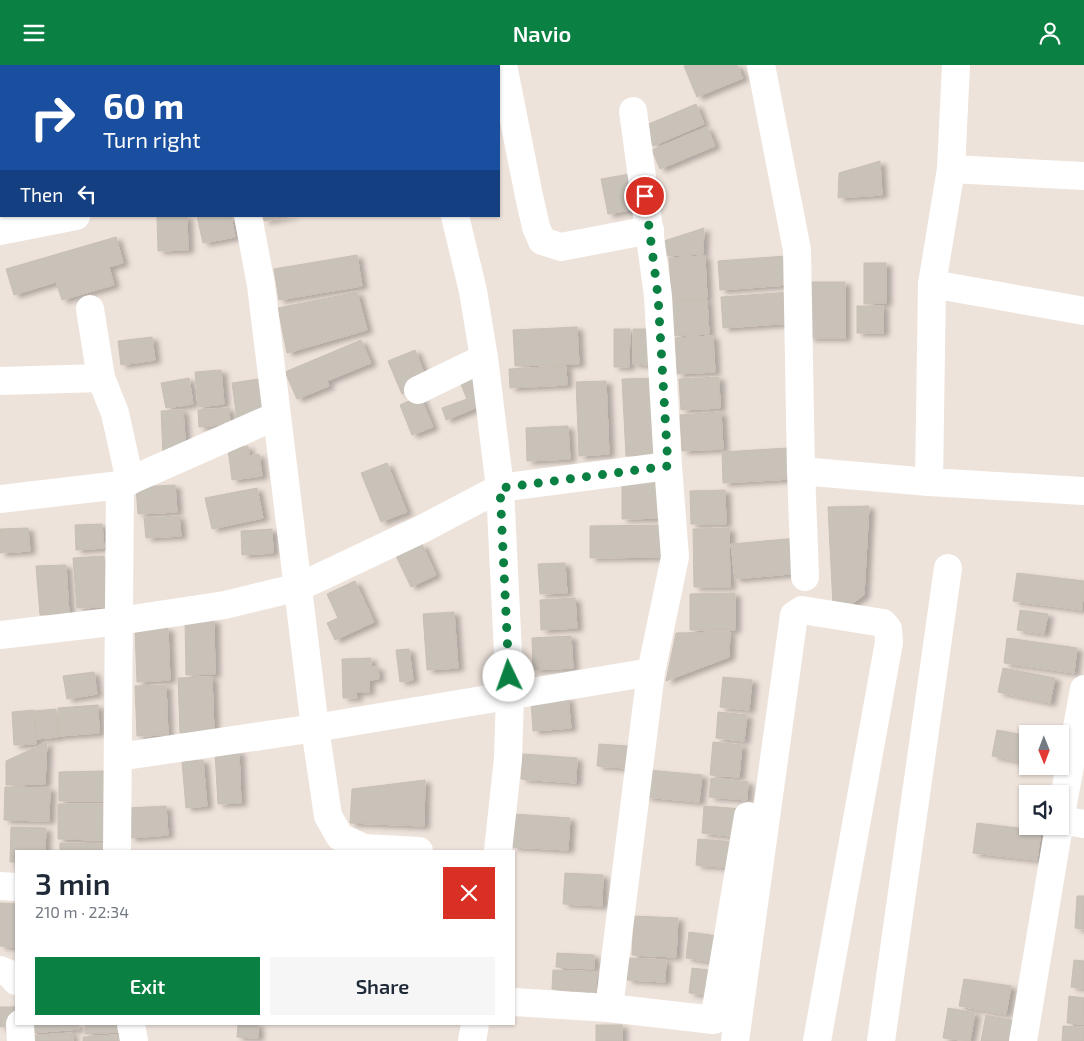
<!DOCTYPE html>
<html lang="en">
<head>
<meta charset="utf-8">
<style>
  body { margin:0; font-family:"Exo 2",sans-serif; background:#f6f6f7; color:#1f2937; height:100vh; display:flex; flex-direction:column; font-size:19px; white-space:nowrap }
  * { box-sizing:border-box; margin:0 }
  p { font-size:16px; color:#747a83 }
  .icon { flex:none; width:28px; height:28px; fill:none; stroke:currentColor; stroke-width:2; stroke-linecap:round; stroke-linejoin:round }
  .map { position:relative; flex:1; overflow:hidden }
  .details { position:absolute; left:15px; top:785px; width:500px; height:175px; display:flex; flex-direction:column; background:#fff; border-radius:0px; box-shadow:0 1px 4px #0004 }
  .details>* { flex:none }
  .banner { position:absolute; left:0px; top:0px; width:500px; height:152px; box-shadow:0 1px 4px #0004; background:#1a4fa0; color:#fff; overflow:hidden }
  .needle { width:32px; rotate:179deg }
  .fabs { position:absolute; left:1019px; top:660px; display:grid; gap:10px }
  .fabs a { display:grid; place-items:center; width:50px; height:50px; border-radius:0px; background:#fff; box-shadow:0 1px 4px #0004; font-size:25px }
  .pin { position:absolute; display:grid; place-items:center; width:42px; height:42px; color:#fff; margin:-21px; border:2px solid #fff; border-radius:50%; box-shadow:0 1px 5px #0007 }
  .me { position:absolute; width:55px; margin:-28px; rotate:357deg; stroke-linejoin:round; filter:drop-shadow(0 0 4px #0008) }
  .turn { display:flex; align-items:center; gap:18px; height:105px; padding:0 20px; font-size:22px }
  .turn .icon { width:65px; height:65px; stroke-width:2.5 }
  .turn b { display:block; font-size:35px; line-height:42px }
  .then { display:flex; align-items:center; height:48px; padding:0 20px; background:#0003; gap:10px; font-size:19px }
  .round { display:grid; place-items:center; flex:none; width:52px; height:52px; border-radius:0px; background:#f6f6f7 }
  .overview { display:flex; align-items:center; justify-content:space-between; height:85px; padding:0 20px }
  h1 { font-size:30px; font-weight:600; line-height:38px }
  .action { display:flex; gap:10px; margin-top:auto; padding:10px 20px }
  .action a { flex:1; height:58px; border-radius:0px; background:#0b8043; color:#fff; font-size:20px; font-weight:600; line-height:58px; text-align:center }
  .action a+a { background:#f6f6f7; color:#1f2937 }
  header { display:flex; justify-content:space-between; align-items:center; height:65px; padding:0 20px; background:#0b8043; color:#fff; font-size:22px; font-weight:600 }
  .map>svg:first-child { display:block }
  .building { fill:#c8c2b9; stroke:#c9bfb4; filter:url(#shadow) }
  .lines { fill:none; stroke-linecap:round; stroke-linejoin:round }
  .minor { stroke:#fff; stroke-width:28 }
  .route { stroke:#0b8043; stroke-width:9; stroke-dasharray:0 16.2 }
</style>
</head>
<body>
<header><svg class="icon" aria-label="menu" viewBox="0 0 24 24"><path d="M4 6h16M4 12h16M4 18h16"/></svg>Navio<svg class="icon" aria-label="person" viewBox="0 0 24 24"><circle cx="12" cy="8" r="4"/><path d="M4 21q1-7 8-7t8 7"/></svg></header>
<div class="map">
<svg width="1084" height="976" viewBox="0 0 1084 976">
  <defs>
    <filter id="shadow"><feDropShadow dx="5.5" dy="3" stdDeviation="2.5" flood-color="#0004"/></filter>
  </defs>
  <rect width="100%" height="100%" fill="#eee3db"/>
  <g class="building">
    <path d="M74 0H121L122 1H72Z"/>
    <path d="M688 0H737L743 13 697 32 684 1Z"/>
    <path d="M696 39 704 59 653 81 644 61Z"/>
    <path d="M707 62 715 81 660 104 652 85Z"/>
    <path d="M880 96 882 130 838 133 839 108Z"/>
    <path d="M630 109 636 144 608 149 601 114Z"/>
    <path d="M157 151H187L188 185 158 186Z"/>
    <path d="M197 151H231L235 172 203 178Z"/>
    <path d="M263 151H293L264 156Z"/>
    <path d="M704 163 703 189 665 191 664 176Z"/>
    <path d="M116 172 123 198 109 202 114 220 62 235 56 217 14 230 6 204Z"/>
    <path d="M357 190 362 221 279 235 274 204Z"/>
    <path d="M705 191 707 233 672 236 669 193Z"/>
    <path d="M786 191 788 220 720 225 718 196Z"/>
    <path d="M864 198H886V238L864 239Z"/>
    <rect x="809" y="217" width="36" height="56"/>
    <path d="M357 227 367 265 287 288 278 243Z"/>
    <path d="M791 227 793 258 723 263 721 232Z"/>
    <path d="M707 235 709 269 674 271 672 237Z"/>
    <rect x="857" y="241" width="26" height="27"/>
    <path d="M577 262 579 299 515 301 513 265Z"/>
    <path d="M614 264H630L629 302H614Z"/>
    <path d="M633 264H652L651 300 633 299Z"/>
    <path d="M713 271 715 307 677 309 675 273Z"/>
    <path d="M152 272 155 295 121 300 118 276Z"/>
    <path d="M361 275 371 298 327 316 329 321 297 334 285 307Z"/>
    <path d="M415 285 428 318 402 329 388 296Z"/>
    <path d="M566 301 567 320 510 323 509 304Z"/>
    <path d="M221 305 224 339 198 342 195 307Z"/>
    <path d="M477 310 488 338 446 355 442 343 467 334 460 317Z"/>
    <path d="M719 312 720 343 681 345 679 314Z"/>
    <path d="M189 313 193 339 166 343 161 318Z"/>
    <path d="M661 313 665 389 626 391 622 314Z"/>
    <path d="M259 314 265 350 237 354 232 318Z"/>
    <path d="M606 316 609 389 579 391 576 317Z"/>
    <path d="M420 331 433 362 412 370 400 340Z"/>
    <path d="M229 343 230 359 199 362 198 345Z"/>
    <path d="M183 345 186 387 163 388 161 346Z"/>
    <path d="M721 347 723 384 682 386 680 350Z"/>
    <path d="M568 361 570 394 527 396 526 363Z"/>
    <path d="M248 381 249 391 259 389 262 411 232 415 228 384Z"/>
    <path d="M788 383 790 414 723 418 722 387Z"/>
    <path d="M387 398 407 447 381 457 361 408Z"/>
    <path d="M665 417 666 453 622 454V418Z"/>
    <path d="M175 420 177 447 138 449 136 422Z"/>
    <path d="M257 423 263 453 212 464 205 433Z"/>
    <path d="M725 425 726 459H691L690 426Z"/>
    <path d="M869 441 864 530 849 541H833L828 442Z"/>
    <path d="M179 451 181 471 146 473 144 453Z"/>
    <path d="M102 459 104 483 76 485 75 460Z"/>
    <path d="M665 460 666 492 590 493V461Z"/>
    <path d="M28 463 30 486 0 488V464Z"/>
    <path d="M729 463 730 522H694L693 464Z"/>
    <path d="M272 464 273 488 242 490 241 466Z"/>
    <path d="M798 473 801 508 735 514 731 479Z"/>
    <path d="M422 479 436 510 411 522 396 491Z"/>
    <path d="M104 491 107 542 77 543 73 493Z"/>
    <path d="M565 498 567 528 540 529 538 499Z"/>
    <path d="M66 500 69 549 40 550 36 501Z"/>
    <path d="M1017 508 1084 516 1082 545 1013 536Z"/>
    <path d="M355 516 374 557 335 575 327 558 338 553 327 529Z"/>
    <path d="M735 528V565H690V529Z"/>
    <path d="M575 533 577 563 541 565 540 535Z"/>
    <path d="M1020 545 1048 549 1044 569 1017 565Z"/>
    <path d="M454 547 458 603 427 605 423 549Z"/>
    <path d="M214 555 215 609 186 610 185 556Z"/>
    <path d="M168 563 170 615 137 617 135 564Z"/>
    <path d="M730 567 729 592 666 616 676 568Z"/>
    <path d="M571 571 573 603 533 605 532 573Z"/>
    <path d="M1007 573 1077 583 1074 608 1004 598Z"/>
    <path d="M409 584 413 615 400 617 396 585Z"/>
    <path d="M371 593V602H378L379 614 369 615V627H356L357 633H343L342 594Z"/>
    <path d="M1003 603 1055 613 1050 638 998 627Z"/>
    <path d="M94 607 97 629 67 634 63 611Z"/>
    <path d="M212 612 214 667 180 668 178 613Z"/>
    <path d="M723 612 752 615 749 645 720 642Z"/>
    <path d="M166 620 168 670 137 671 135 621Z"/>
    <path d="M568 633 571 663 533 666 531 636Z"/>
    <path d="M98 640 99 668 59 671 58 643Z"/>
    <path d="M56 644 58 672 36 674 35 646Z"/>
    <path d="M34 645 36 679 14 680 12 647Z"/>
    <path d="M718 647 747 650 744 676 716 673Z"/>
    <path d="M997 665 1028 671V698L992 691Z"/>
    <path d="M47 677 45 719 6 720V696Z"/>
    <path d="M713 677 742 680 739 712 710 710Z"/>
    <path d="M599 679 628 681 626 703 597 701Z"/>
    <path d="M239 686 241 738 218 739 215 688Z"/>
    <path d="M523 689 577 693 576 718 521 714Z"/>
    <path d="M203 695 207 741 186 743 182 697Z"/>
    <path d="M648 705 702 710 699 737 645 732Z"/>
    <path d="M105 706V736H59V707Z"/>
    <path d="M711 713 748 717 747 735 709 732Z"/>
    <path d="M425 715 424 761 350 758 352 724Z"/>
    <path d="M5 722 50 723 49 756 4 755Z"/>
    <path d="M58 739H105L104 775 58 774Z"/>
    <path d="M166 741 168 770 130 773 128 743Z"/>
    <path d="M704 741 743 744 740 772 702 768Z"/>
    <path d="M514 749 570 753 568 785 512 782Z"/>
    <path d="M977 758 1041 766 1037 795 973 788Z"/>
    <path d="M11 762 46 763 45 786H16V797H10Z"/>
    <path d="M698 774 737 777 736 803 696 800Z"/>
    <path d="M60 778 110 779 109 786H60Z"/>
    <path d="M565 808 603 810 602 841 563 839Z"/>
    <path d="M1077 831H1084V864L1075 863Z"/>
    <path d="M0 838 16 839V882L0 881Z"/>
    <path d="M634 851 678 853 676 892 632 890Z"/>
    <path d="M689 867 724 872 720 898 686 893Z"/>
    <path d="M557 888 594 890V904L556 902Z"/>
    <path d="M628 893 666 895 665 917 627 915Z"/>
    <path d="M1074 895 1084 896V923L1071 922Z"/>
    <path d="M692 903 717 906 714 931 689 928Z"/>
    <path d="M553 905 597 907 596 927 552 924Z"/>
    <path d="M964 914 1011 921 1006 949 959 941Z"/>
    <path d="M1069 931 1084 933V959L1067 958Z"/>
    <path d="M0 942H16L18 961 0 962Z"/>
    <path d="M948 943 975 948 970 976 943 973Z"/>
    <path d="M986 950 1015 956 1011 976H981Z"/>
    <path d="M30 959H78L79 964 30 968Z"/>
    <path d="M85 959H119V967L85 969Z"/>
    <path d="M238 959H258V973L237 972Z"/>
    <rect x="596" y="960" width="26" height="16"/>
    <path d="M1063 961 1084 962V976H1062Z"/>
    <path d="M72 968 73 976H26V971Z"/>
    <path d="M117 970 118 976H83V972Z"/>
  </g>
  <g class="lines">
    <g class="minor">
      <path d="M218 0V1"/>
      <path d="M503 0 529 131 536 162 542 176 561 182 650 165"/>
      <path d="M761 0 797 185 801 406 929 417"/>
      <path d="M956 0 951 104 932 219 929 417 1084 426"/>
      <path d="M951 104 1084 111"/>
      <path d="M248 151 261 220 315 663 328 751 340 772 364 783 419 786"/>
      <path d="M455 151 473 226 484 293 500 423 510 630 508 693 498 786"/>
      <path d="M0 166 76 151"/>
      <path d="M932 219 1084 246"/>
      <path d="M90 244 101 313 115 348 130 416"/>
      <path d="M0 316 101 313"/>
      <path d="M418 325 484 293"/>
      <path d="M801 406 805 512"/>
      <path d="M0 434 120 420"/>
      <path d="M0 570 119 556 225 540 299 522 424 463 500 423 668 401 658 231 633 46"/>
      <path d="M118 692 315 663 651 607 675 492 668 401"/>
      <path d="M1060 755 1084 624"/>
      <path d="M1060 755 1084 759"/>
      <path d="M117 786 120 420 276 351"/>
      <path d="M0 821 16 822"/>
      <path d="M0 905 10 909 16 916"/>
      <path d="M514 937 609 943 714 955 748 751"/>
      <path d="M609 943 651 607"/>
      <path d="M20 959 21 976"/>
      <path d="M131 959 134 976"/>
      <path d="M472 976 475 959"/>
      <path d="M735 976 794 550 802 545 883 558 888 564 889 577 817 976"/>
      <path d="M881 976 948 503"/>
      <path d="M1023 976 1059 761"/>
    </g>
  </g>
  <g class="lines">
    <path class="route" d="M509 611 500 423 668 401 658 231 645 131"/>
  </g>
</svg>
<div class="fabs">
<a><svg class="needle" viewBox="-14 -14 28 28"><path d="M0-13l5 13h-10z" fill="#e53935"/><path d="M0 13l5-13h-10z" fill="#747a83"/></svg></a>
<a><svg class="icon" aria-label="sound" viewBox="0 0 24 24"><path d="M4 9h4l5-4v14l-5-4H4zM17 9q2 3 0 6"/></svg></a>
</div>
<div class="pin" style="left:645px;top:131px;background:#d93025"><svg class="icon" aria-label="arrive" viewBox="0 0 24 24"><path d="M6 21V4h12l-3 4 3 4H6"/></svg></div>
<svg class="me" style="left:509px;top:611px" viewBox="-20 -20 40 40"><circle r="19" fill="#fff"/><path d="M0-13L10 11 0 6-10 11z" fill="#0b8043"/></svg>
<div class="banner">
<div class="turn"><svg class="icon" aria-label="right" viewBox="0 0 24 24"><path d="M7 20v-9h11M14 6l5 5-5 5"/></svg><div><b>60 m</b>Turn right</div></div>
<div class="then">Then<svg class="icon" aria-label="left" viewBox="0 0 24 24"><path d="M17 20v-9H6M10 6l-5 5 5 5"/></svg></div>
</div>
<section class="details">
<div class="overview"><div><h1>3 min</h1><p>210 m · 22:34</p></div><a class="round" style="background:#d93025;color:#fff"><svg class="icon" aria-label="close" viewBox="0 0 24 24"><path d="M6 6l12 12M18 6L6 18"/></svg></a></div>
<div class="action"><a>Exit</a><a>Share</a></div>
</section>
</div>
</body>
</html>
